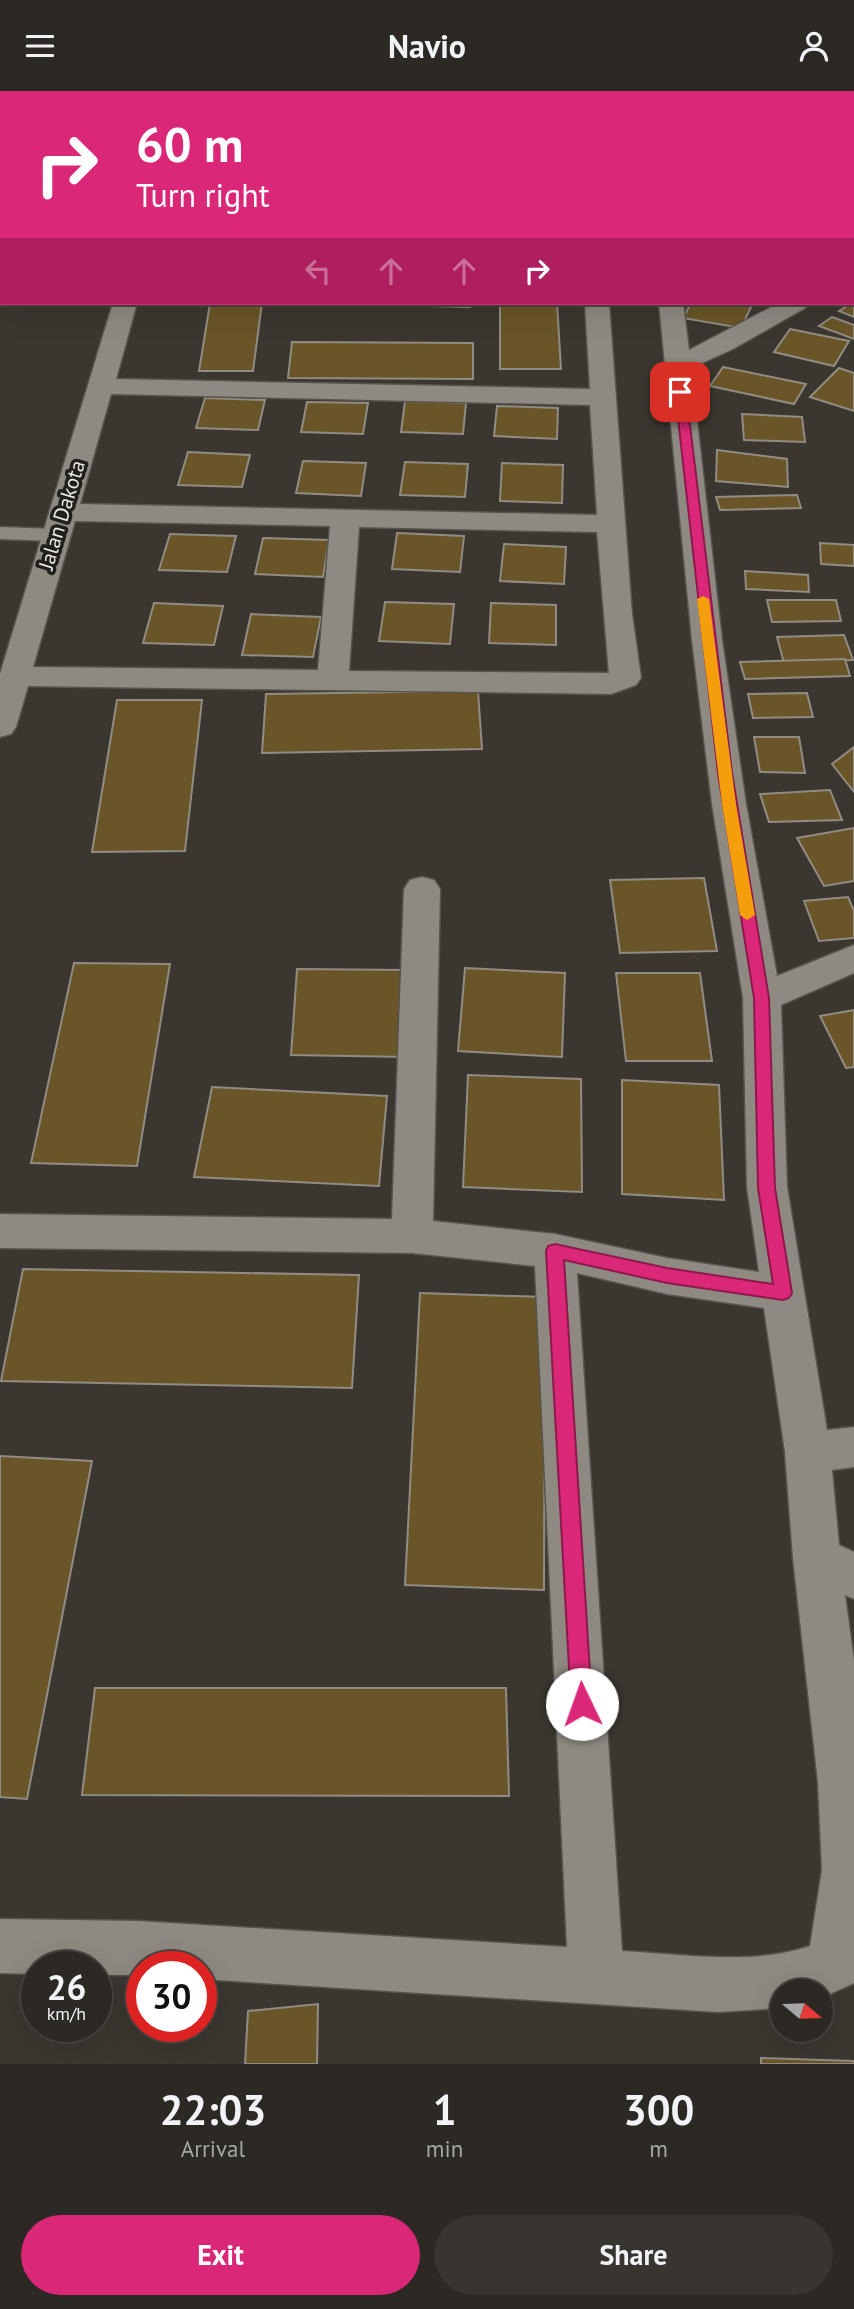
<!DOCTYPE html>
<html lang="en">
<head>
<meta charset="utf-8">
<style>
  body { margin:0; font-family:"PT Sans",sans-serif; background:#383531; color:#f1f3f6; height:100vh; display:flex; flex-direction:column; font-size:26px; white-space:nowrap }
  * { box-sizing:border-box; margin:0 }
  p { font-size:23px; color:#a6a6a6 }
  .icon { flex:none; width:38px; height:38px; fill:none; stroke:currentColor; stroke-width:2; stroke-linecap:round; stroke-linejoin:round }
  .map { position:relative; height:1973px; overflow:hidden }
  .sheet { display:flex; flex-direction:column; background:#2c2924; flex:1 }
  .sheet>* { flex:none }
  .banner { position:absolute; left:0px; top:0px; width:854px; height:214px; box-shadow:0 7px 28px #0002,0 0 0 2px #484541; background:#db2777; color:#fff; overflow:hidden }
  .needle { width:46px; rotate:109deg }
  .buttons { position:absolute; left:770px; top:1888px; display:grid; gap:14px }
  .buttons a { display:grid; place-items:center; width:63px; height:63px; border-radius:50%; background:#2c2924; box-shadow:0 7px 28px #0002,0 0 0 2px #484541; font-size:35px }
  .speed { position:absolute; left:21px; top:1860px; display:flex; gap:14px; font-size:35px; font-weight:700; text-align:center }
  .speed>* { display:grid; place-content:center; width:91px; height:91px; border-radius:50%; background:#2c2924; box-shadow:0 7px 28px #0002,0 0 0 2px #484541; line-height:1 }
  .speed small { font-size:18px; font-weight:400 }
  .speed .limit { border:10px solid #d22; background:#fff; color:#111 }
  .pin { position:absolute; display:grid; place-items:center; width:60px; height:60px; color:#fff; margin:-30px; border-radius:14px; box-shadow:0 4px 10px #0006 }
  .me { position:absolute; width:77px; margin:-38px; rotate:357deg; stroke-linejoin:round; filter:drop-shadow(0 0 5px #0008) }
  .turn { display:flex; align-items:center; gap:24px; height:147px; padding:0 21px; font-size:32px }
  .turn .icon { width:91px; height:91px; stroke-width:2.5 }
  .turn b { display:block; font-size:49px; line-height:60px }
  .lanes { display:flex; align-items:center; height:66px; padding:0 21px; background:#0003; justify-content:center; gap:35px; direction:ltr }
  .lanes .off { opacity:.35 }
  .eta { display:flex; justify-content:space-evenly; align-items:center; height:119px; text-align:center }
  .eta b { font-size:42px; font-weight:800; line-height:49px }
  .cta { display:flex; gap:14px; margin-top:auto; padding:14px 21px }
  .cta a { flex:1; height:80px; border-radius:42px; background:#db2777; color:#fff; font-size:28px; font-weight:800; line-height:80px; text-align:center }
  .cta a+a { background:#383531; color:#f1f3f6 }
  header { display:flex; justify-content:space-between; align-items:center; height:91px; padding:0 21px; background:#2c2924; font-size:32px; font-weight:800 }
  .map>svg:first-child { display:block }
  .education { fill:#4c3c30 }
  .building { fill:#695527; stroke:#918c83; stroke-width:2 }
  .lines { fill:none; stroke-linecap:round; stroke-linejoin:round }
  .lane-casing { stroke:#56544c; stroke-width:3 }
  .street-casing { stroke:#56544c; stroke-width:3 }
  .lane { fill:#8e8a81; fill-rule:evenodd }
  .street { fill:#8e8a81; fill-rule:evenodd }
  .route { fill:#db2777; stroke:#8e194d; stroke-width:2 }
  .slow { fill:#f59e0b }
  .labels { text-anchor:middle; stroke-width:7; stroke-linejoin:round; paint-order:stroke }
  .far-street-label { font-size:21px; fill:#ebe9e4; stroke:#201f1b }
</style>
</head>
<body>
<header><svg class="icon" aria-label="menu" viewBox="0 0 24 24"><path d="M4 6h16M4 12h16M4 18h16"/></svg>Navio<svg class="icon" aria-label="person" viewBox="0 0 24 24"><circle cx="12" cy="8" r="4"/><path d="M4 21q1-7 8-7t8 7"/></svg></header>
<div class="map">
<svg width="854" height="1973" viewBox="0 0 854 1973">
  <rect width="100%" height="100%" fill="#3b3730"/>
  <rect class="education" x="221" y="0" width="338" height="2"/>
  <g class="building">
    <path d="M329 0H468L329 2Z"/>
    <path d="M854 210V226L839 220 852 212Z"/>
    <path d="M210 212H262L253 280H199Z"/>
    <path d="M310 212H470V216Z"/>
    <path d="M500 212H557L561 278H500Z"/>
    <path d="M691 212H740L752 214 741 237 683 227Z"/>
    <path d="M832 226 854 234V248L819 235Z"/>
    <path d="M790 238 849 250 834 275 774 261Z"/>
    <path d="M292 251 473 252V288L288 287Z"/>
    <path d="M723 276 806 293 794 313 710 295Z"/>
    <path d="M839 277 854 282V320L810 306Z"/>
    <path d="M205 307 265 309 258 339 196 337Z"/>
    <path d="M405 310 466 312 463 343 401 341Z"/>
    <path d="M307 311 368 312 363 343 301 341Z"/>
    <path d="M497 315 558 317 557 348 494 345Z"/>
    <path d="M742 323 802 326 805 351 744 349Z"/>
    <path d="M717 359 787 368 788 396 716 390Z"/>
    <path d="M188 361 250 364 242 396 178 394Z"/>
    <path d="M303 370 366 372 361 405 296 402Z"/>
    <path d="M405 371 468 373 465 406 400 404Z"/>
    <path d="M502 372 563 374 562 412 500 410Z"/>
    <path d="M797 404 801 417 720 419 716 406Z"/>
    <path d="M397 442 464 445 460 481 392 478Z"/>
    <path d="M170 443 236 445 227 481 159 479Z"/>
    <path d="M263 447 329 449 323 486 255 483Z"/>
    <path d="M820 452 854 454V475L821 473Z"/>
    <path d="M504 453 566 456 564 493 500 490Z"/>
    <path d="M745 480 808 484 809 501 746 498Z"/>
    <path d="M767 509H836L841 530 772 531Z"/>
    <path d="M385 511 454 513 450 553 379 550Z"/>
    <path d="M154 512 223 515 214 554 143 552Z"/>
    <path d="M491 512 556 514V554L489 552Z"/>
    <path d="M251 523 321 526 313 566 242 564Z"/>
    <path d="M844 544 853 569 784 572 777 546Z"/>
    <path d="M845 568 850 585 745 588 740 571Z"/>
    <path d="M478 600 482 658 262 662 266 603Z"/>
    <path d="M807 602 813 626 753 627 748 603Z"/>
    <path d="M117 609H202L185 760 92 761Z"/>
    <path d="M754 646H799L805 682 760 681Z"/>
    <path d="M854 656V701L832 673Z"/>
    <path d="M830 699 842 729 769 731 760 703Z"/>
    <path d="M854 737V790L824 795 797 747Z"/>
    <path d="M704 787 717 860 620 862 610 789Z"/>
    <path d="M848 806 854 820V847L819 850 804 810Z"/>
    <path d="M74 872 170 873 137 1075 31 1072Z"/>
    <path d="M465 877 565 882 562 966 458 960Z"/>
    <path d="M297 878 408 879 406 966 291 964Z"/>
    <path d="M616 882H700L712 970H626Z"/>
    <path d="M854 919V976L846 977 820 925Z"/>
    <path d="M468 984 581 988 582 1101 463 1096Z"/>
    <path d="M622 989 719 994 724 1109 622 1103Z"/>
    <path d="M212 996 387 1005 379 1095 194 1086Z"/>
    <path d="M23 1178 359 1184 352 1297 1 1290Z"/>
    <path d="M420 1202 545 1206 544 1499 405 1494Z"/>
    <path d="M0 1365 92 1370 27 1708 0 1706Z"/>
    <path d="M95 1597H506L509 1705 82 1704Z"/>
    <path d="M318 1913 317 1973H245L248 1920Z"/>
    <path d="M761 1967 854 1970V1973H761Z"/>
  </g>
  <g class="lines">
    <g class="lane-casing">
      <g id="lane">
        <path d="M0 44H2L0 57Z"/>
        <path d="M0 436 55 438 65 444 55 450 0 448Z"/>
      </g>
    </g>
    <g class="street-casing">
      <g id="street">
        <path d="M175 0H195L174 2Z"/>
        <rect x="638" y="0" width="20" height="2"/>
        <path d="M852 173H854L852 188Z"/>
        <path d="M113 212H137L116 288 590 298 585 212H609L632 523 641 587 636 594 611 603 28 595 16 636 11 643 0 646V583ZM111 303 590 314 597 424 80 413ZM75 430 330 435 318 579 33 576ZM359 436 597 441 609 582 349 580Z"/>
        <path d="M659 212H683L689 259 779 212H808L805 217 733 258 691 277 722 549 746 713 777 885 854 854V882L781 914 787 1096 827 1339 854 1336V1376L832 1379 839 1454 854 1461V1508L845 1504 854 1570V1892L821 1907V1900H782V1917L718 1921 201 1888V1876H142V1884H96V1876H37V1883L0 1882V1828L137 1830 567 1856 535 1175 412 1162 0 1157V1123L392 1128 404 798 410 789 422 786 434 789 440 798 433 1130 555 1143 667 1167 759 1181 747 1096 743 907 712 713 692 549ZM577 1182 667 1203 764 1217 785 1361 793 1467 818 1691 822 1779 810 1855C751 1875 683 1863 622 1860Z"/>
      </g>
    </g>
    <use href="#lane" class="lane"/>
    <use href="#street" class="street"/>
  </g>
  <path class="route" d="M680 298 686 301 732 682 769 907 775 1097 792 1202 789 1207 783 1209 667 1192 564 1169 592 1613 589 1620 582 1623 574 1620 571 1613 546 1160 548 1155 555 1153 667 1177 773 1193 758 1097 754 907 718 682 675 301Z"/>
  <path class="slow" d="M703 505 709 508 736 713 755 824 747 829 740 824 722 713 697 508Z"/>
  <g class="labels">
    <g class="far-street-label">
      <text transform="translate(62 424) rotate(-73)" y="7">Jalan Dakota</text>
    </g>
  </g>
</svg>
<div class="buttons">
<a><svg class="needle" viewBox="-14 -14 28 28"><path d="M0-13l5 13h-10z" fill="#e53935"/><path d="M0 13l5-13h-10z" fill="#a6a6a6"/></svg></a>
</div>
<div class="speed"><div>26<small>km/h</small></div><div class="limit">30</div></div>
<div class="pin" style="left:680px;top:301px;background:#d93025"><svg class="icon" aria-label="arrive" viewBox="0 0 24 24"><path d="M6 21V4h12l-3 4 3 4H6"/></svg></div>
<svg class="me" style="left:582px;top:1613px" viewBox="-20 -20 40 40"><circle r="19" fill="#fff"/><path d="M0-13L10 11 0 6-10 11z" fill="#db2777"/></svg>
<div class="banner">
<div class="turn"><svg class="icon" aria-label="right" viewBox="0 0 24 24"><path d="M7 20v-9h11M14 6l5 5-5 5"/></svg><div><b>60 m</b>Turn right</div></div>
<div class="lanes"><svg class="icon off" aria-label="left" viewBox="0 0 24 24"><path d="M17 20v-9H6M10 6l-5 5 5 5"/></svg><svg class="icon off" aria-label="ahead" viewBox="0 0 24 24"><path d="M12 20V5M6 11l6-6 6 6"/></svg><svg class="icon off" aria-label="ahead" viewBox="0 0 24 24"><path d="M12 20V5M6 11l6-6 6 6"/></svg><svg class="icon" aria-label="right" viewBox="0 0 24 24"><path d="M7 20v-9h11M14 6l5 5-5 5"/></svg></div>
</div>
</div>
<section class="sheet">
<div class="eta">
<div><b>22:03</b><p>Arrival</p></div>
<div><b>1</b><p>min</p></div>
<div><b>300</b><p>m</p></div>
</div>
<div class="cta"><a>Exit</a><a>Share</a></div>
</section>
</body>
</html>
